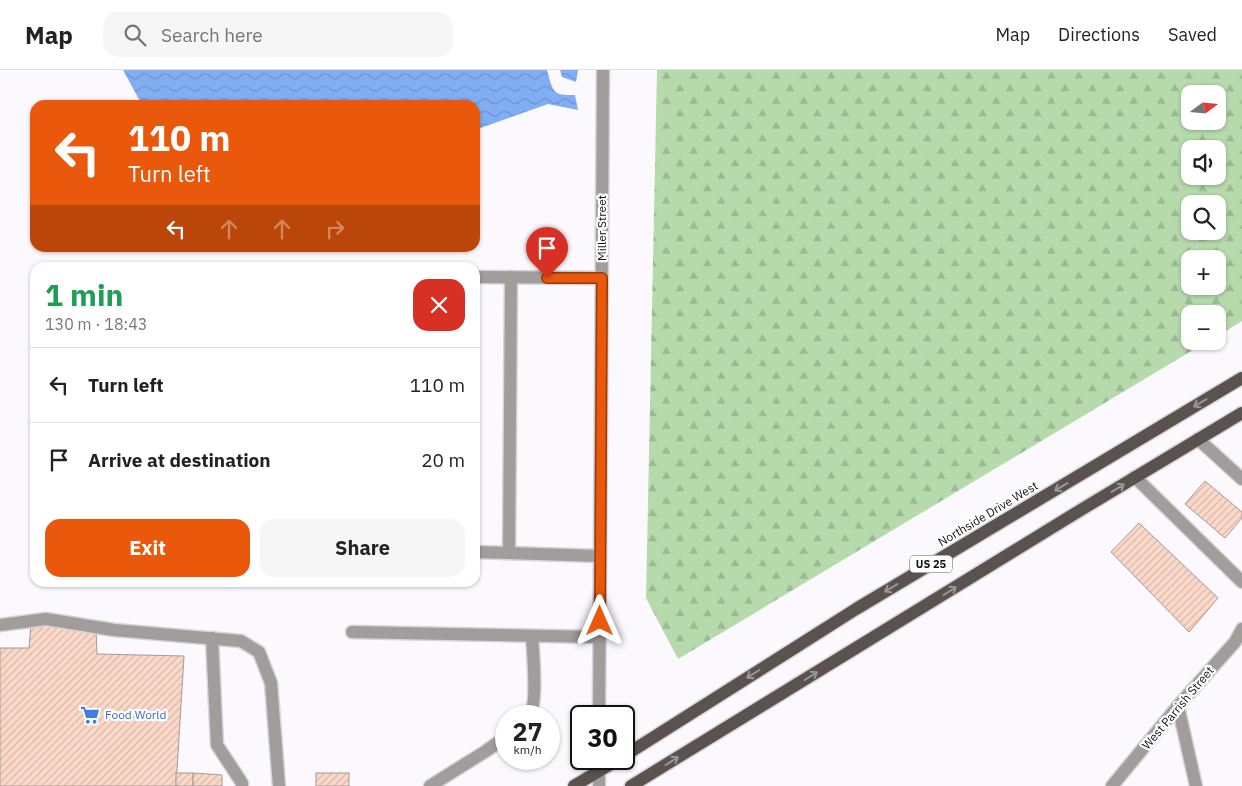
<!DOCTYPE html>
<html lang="en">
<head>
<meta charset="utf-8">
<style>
  body { margin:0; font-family:"IBM Plex Sans",sans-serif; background:#f6f6f6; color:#222; height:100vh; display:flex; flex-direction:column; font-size:19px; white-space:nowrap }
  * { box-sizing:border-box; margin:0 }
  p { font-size:16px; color:#767676 }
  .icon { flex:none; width:28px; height:28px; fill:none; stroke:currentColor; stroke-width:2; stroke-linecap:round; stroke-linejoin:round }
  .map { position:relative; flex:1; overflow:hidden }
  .details { position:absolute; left:30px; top:192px; width:450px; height:325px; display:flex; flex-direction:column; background:#fff; border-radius:15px; box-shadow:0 1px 4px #0004 }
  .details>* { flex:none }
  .hud { position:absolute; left:30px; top:30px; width:450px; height:152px; border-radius:15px; box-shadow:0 1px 4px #0004; background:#ea580c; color:#fff; overflow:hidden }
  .needle { width:32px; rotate:74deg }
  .tools { position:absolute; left:1181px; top:15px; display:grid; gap:10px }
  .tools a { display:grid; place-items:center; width:45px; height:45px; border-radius:10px; background:#fff; box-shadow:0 1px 4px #0004; font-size:25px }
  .speed { position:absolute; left:495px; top:635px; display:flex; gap:10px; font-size:25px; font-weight:700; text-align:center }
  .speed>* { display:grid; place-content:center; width:65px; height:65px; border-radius:50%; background:#fff; box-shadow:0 1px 4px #0004; line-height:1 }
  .speed small { font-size:12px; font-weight:400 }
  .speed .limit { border:2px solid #111; border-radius:8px; background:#fff; color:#111 }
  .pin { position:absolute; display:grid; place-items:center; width:42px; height:42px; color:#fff; margin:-51px -21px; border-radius:50% 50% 50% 0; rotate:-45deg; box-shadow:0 0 5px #0007 }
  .pin .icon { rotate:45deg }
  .me { position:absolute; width:55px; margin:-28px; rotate:0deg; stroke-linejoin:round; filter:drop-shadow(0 0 4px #0008) }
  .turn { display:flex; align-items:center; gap:18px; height:105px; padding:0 15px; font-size:22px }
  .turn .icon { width:65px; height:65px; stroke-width:2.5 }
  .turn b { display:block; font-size:35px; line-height:42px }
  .lanes { display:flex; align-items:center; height:48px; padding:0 15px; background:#0003; justify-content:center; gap:25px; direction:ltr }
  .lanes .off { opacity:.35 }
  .round { display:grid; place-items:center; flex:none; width:52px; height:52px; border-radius:15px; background:#f6f6f6 }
  .headline { display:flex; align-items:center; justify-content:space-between; height:85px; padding:0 15px }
  h1 { font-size:30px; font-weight:700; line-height:38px; color:#1e9e55 }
  .primary-button { display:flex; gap:10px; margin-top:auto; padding:10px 15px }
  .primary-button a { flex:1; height:58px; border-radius:15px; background:#ea580c; color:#fff; font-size:20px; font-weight:700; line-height:58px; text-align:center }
  .primary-button a+a { background:#f6f6f6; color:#222 }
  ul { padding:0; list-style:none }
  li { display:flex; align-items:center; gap:15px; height:75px; padding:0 15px; border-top:1px solid #e0e0e0 }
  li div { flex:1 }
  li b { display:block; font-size:19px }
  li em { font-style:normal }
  header { display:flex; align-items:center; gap:30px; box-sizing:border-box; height:70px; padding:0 25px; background:#fff; border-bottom:1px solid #e0e0e0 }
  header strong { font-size:24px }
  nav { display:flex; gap:28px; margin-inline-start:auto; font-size:18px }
  .search { width:350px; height:45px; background:#f6f6f6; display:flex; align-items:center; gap:12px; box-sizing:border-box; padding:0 18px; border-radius:15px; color:#767676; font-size:19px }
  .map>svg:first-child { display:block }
  .forest { fill:url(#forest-firs); fill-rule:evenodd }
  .water { fill:url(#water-waves) }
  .building { fill:url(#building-hatch); stroke:#a39a96 }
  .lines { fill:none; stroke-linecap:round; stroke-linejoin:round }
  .service-casing { stroke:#d6d4d8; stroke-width:15 }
  .minor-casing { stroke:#d6d4d8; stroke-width:15 }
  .tertiary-casing { stroke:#d6d4d8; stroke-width:15 }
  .primary-casing { stroke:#d6d4d8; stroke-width:15 }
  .service { stroke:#a19d9b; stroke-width:12 }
  .minor { stroke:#a19d9b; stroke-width:12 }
  .tertiary { stroke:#a19d9b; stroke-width:12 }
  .primary { stroke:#59524e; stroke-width:12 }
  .oneway { stroke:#9b9795 }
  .route-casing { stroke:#983908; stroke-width:12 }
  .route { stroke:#ea580c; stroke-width:9 }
  .labels { text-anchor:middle; stroke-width:4.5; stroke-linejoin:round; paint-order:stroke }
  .shield { fill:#fff; stroke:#585759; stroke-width:1 }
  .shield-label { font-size:11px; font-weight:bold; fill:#110f12 }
  .street-label { font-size:12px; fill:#110f12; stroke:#fff }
  .shop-label { font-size:12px; fill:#366cbe; stroke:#fff; text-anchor:start }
</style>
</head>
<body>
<header>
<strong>Map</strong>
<div class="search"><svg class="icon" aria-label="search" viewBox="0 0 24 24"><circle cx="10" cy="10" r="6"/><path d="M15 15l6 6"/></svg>Search here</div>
<nav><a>Map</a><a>Directions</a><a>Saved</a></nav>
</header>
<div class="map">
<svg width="1242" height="716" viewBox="0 0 1242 716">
  <defs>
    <pattern id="forest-firs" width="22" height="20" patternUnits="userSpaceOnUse" patternTransform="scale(1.25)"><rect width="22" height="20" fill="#b6daac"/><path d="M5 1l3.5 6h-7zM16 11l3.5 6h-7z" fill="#9bba93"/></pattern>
    <pattern id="water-waves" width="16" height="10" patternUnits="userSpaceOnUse" patternTransform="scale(1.25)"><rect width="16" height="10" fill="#81adf2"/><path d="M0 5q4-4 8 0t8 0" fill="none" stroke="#6e94ce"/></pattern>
    <pattern id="building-hatch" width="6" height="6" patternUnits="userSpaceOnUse" patternTransform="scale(1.25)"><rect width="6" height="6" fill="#fbd8c8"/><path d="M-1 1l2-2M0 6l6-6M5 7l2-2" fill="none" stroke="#d6b8ab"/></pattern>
  </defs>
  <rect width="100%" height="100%" fill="#fcf9fe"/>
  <path class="forest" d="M657 0H1242V251L1218 266V244H1190V271H1208L678 589 646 528ZM1190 24H1218V51H1190ZM1190 79H1218V106H1190ZM1190 134H1218V161H1190ZM1190 189H1218V216H1190Z"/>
  <g class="water">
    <path d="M123 0H547C553 21 552 26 575 25L578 40 548 34 475 60V35H142Z"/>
    <path d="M560 0H578L576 12 562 7Z"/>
  </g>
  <g class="building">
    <path d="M1205 411 1242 442V448L1225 468 1185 434Z"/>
    <path d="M1139 453 1218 528 1189 562 1111 482Z"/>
    <path d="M31 554 96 560 97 584 184 586 176 716H0V578H29Z"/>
    <rect x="176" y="703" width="17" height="13"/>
    <path d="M193 703 222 705V716H193Z"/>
    <rect x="316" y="703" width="33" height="13"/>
  </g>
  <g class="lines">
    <g class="service-casing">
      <g id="service">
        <path d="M475 207 602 208"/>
        <path d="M1198 369 1242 409"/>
        <path d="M1135 407 1242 512"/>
        <path d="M475 482 600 486"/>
        <path d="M509 483 511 207"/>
        <path d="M0 555 46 549 114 560 241 571 259 582 271 613 279 716"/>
        <path d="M352 562 600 567"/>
        <path d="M212 568 217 675 242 713V716"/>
        <path d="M529 646C538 637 533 581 532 566"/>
        <path d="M430 716 486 681 506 667"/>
      </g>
    </g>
    <g class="minor-casing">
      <g id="minor">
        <path d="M1178 636 1196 716"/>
        <path d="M599 646 603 0"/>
        <path d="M599 716V689"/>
      </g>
    </g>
    <g class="tertiary-casing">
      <path id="tertiary" d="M1112 716 1178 636 1235 572 1242 559"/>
    </g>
    <g class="primary-casing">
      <g id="primary">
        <path d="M624 686 856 539 1242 308"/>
        <path d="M574 716 619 689"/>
        <path d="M631 716 1084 438 1242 343"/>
      </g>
    </g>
    <use href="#service" class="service"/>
    <use href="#minor" class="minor"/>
    <use href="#tertiary" class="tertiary"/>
    <use href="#primary" class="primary"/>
  </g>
  <defs><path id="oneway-shaft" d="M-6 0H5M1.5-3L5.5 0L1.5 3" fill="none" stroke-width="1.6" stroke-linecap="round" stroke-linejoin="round" transform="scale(1.25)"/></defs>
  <g class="oneway">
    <use href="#oneway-shaft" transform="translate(1200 333) rotate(149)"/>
    <use href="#oneway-shaft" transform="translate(1061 417) rotate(149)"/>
    <use href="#oneway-shaft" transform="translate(1118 418) rotate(-31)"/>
    <use href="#oneway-shaft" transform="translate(891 518) rotate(149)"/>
    <use href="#oneway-shaft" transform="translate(950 521) rotate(-32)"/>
    <use href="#oneway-shaft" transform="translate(753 604) rotate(148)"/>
    <use href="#oneway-shaft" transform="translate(811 606) rotate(-32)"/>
    <use href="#oneway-shaft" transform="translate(672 691) rotate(-32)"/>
  </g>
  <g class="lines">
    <g class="route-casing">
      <path id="route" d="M547 208H602L600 551"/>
    </g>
    <use href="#route" class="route"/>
  </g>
  <defs>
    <g id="supermarket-bare" transform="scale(1.5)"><path d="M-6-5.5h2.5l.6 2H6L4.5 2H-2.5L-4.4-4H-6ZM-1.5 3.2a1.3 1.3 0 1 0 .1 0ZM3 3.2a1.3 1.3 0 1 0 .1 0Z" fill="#3f7fe0" stroke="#fff" stroke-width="2.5" paint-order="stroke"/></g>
  </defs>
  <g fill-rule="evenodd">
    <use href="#supermarket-bare" x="90" y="645"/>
  </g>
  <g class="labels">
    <rect class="shield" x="910" y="485.5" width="42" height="17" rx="4"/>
    <g class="shield-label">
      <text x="931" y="498">US 25</text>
    </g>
    <g class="street-label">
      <text transform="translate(602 158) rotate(-90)" y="4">Miller Street</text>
      <text transform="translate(988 444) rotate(-31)" y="4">Northside Drive West</text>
      <text transform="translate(1178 638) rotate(-50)" y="4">West Parrish Street</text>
    </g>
    <g class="shop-label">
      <text x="105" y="649">Food World</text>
    </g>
  </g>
</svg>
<div class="tools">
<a><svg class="needle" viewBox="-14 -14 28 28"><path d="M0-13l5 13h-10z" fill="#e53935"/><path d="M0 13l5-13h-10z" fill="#767676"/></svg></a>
<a><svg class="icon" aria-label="sound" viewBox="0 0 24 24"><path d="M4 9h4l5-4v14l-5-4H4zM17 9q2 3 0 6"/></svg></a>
<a><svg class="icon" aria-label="search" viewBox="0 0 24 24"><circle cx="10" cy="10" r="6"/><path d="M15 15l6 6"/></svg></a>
<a>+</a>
<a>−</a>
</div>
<div class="speed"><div>27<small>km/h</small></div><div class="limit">30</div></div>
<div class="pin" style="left:547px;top:208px;background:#d93025"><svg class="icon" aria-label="arrive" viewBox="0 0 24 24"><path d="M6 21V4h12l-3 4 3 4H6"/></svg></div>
<svg class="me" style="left:600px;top:551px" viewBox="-20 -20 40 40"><path d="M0-17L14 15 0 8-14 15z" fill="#ea580c" stroke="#fff" stroke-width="4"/></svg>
<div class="hud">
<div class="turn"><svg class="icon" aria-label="left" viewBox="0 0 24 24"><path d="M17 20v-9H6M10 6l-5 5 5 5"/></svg><div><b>110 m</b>Turn left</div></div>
<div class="lanes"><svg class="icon" aria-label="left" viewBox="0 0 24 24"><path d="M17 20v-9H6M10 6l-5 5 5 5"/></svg><svg class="icon off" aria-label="ahead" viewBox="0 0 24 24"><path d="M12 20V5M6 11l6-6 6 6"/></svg><svg class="icon off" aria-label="ahead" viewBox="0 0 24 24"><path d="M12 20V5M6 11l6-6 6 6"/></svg><svg class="icon off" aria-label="right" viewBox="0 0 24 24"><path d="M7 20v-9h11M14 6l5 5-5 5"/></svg></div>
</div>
<section class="details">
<div class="headline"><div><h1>1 min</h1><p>130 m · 18:43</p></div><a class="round" style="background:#d93025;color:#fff"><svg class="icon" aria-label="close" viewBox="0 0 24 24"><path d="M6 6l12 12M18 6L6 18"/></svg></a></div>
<ul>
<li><svg class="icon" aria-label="left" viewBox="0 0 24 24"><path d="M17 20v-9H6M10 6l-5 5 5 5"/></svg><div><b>Turn left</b></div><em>110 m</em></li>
<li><svg class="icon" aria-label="arrive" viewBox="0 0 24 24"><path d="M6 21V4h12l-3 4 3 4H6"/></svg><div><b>Arrive at destination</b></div><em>20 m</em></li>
</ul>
<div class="primary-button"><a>Exit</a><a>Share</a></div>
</section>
</div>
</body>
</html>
